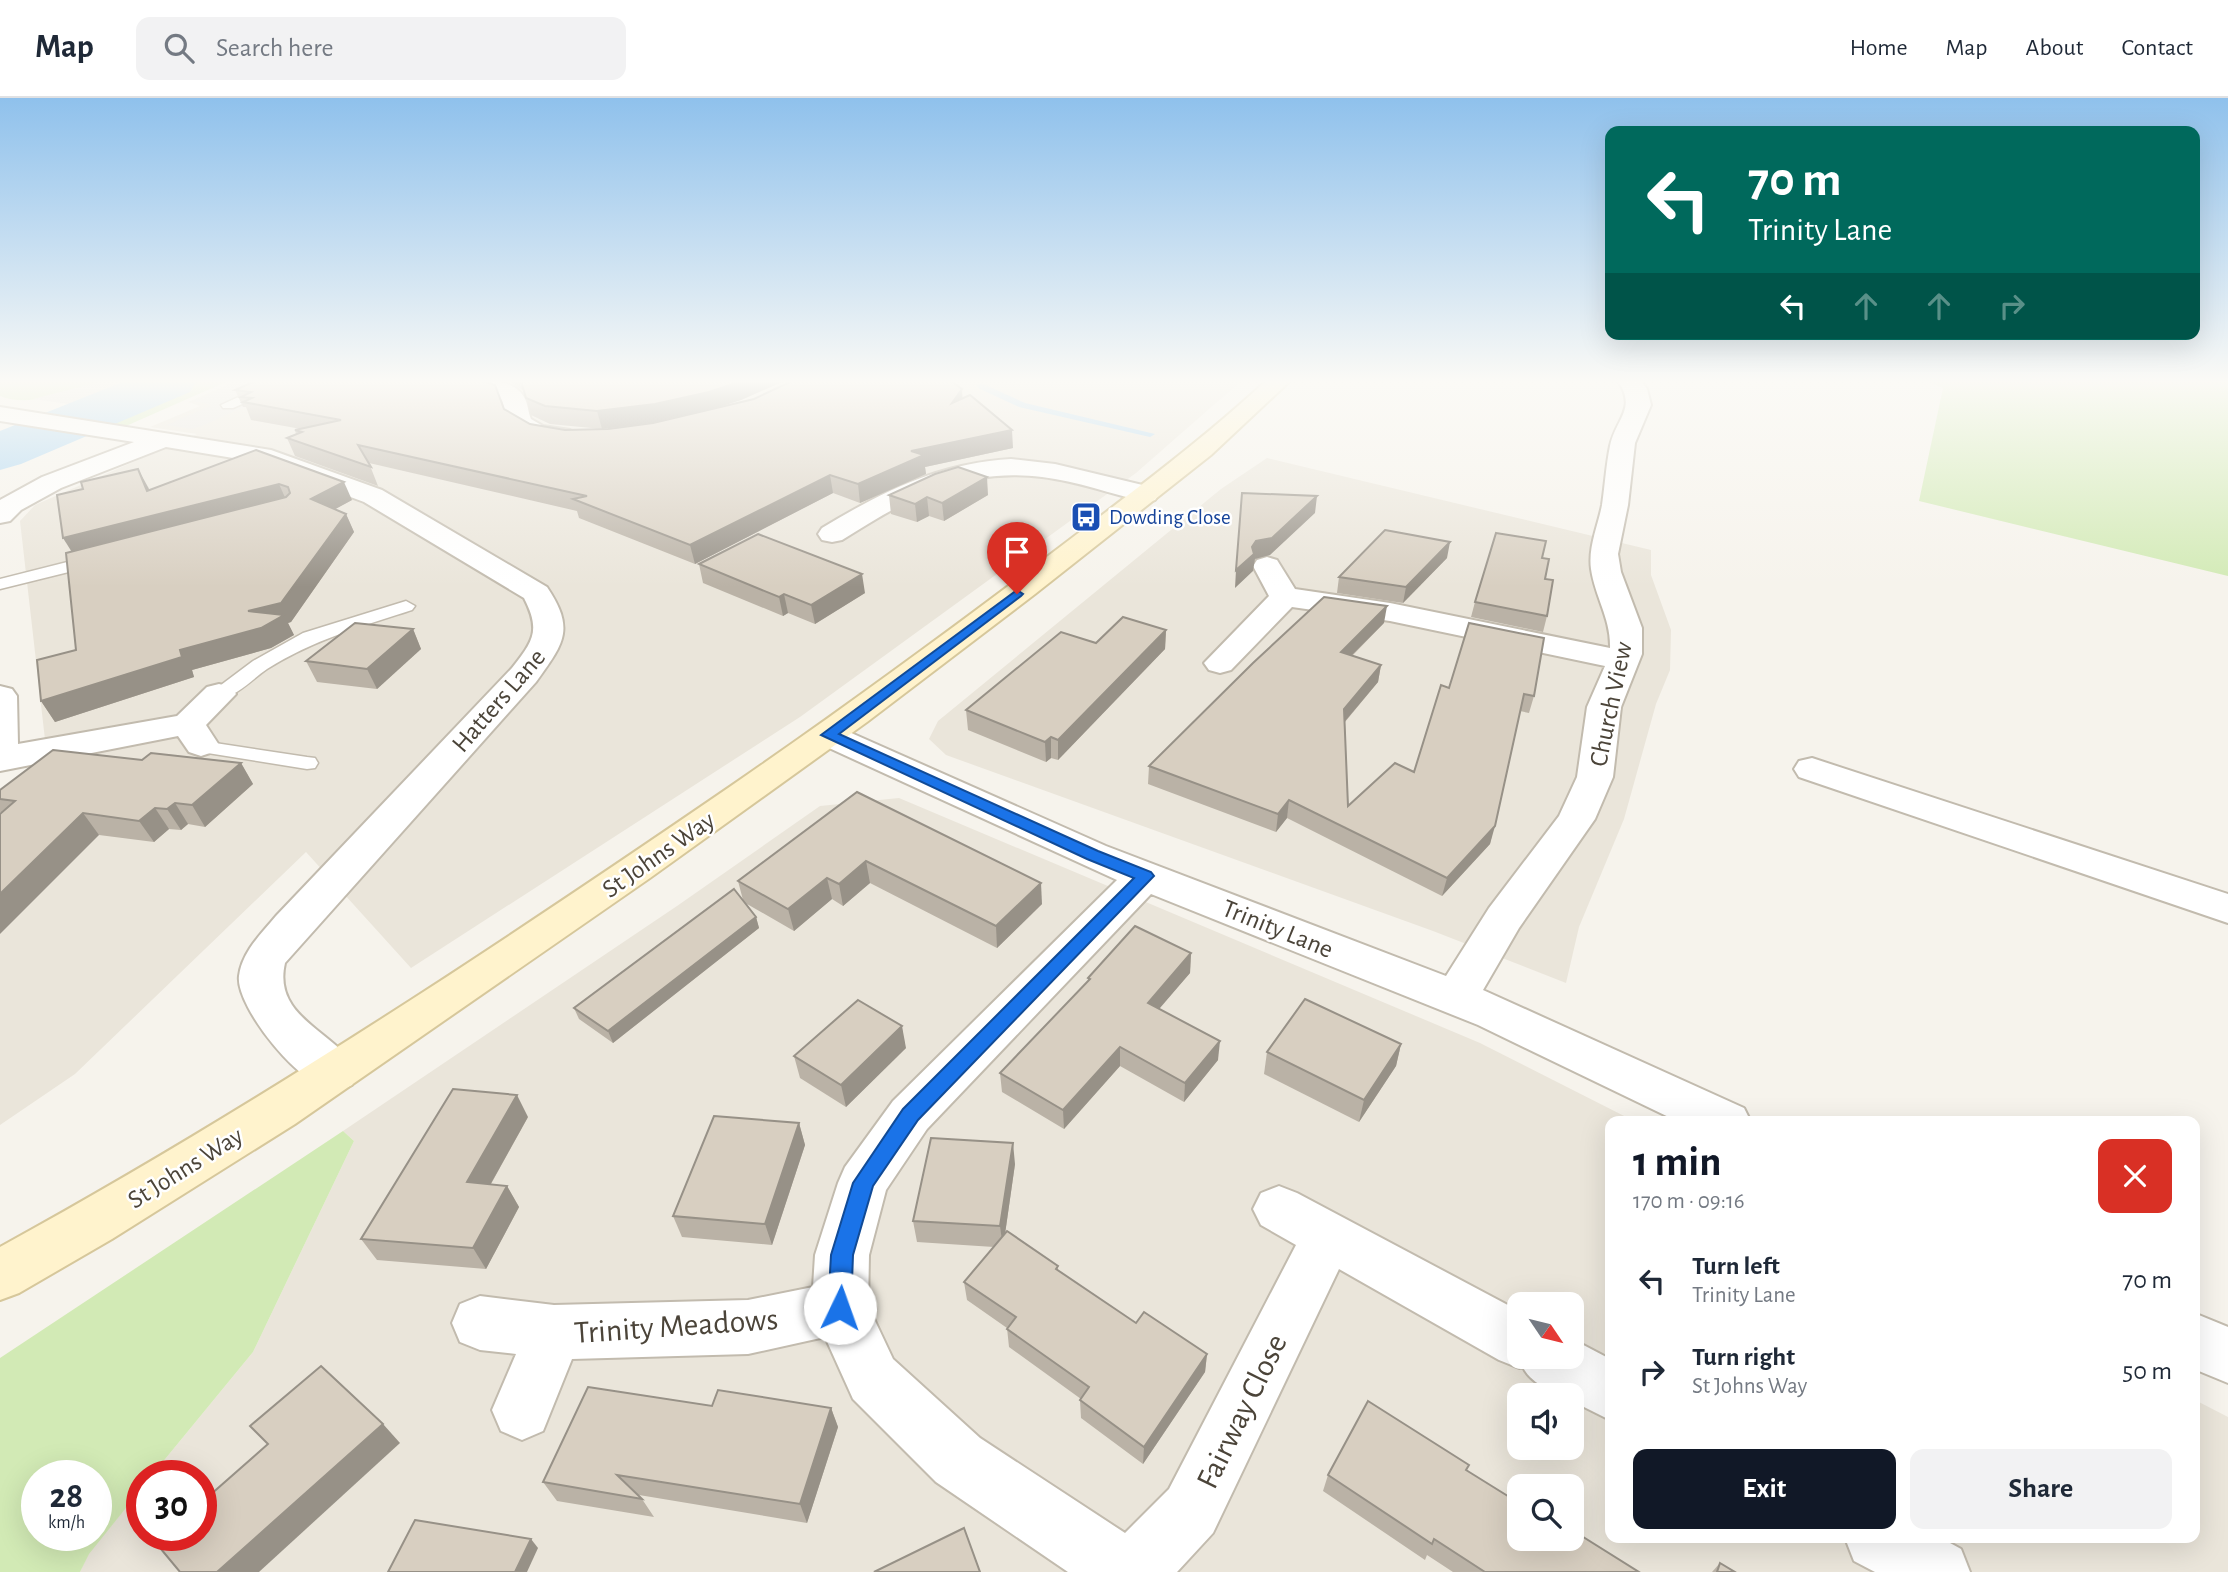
<!DOCTYPE html>
<html lang="en">
<head>
<meta charset="utf-8">
<style>
  body { margin:0; font-family:"Alegreya Sans",sans-serif; background:#f2f2f3; color:#1f2937; height:100vh; display:flex; flex-direction:column; font-size:26px; white-space:nowrap }
  * { box-sizing:border-box; margin:0 }
  p { font-size:23px; color:#747a83 }
  .icon { flex:none; width:38px; height:38px; fill:none; stroke:currentColor; stroke-width:2; stroke-linecap:round; stroke-linejoin:round }
  .map { position:relative; flex:1; overflow:hidden }
  .details { position:absolute; left:1605px; top:1018px; width:595px; height:427px; display:flex; flex-direction:column; background:#fff; border-radius:14px; box-shadow:0 7px 28px #0002 }
  .details>* { flex:none }
  .guide { position:absolute; left:1605px; top:28px; width:595px; height:214px; border-radius:14px; box-shadow:0 7px 28px #0002; background:#00695c; color:#fff; overflow:hidden }
  .needle { width:46px; rotate:125deg }
  .tools { position:absolute; left:1507px; top:1194px; display:grid; gap:14px }
  .tools a { display:grid; place-items:center; width:77px; height:77px; border-radius:14px; background:#fff; box-shadow:0 7px 28px #0002; font-size:35px }
  .speed { position:absolute; left:21px; top:1362px; display:flex; gap:14px; font-size:35px; font-weight:700; text-align:center }
  .speed>* { display:grid; place-content:center; width:91px; height:91px; border-radius:50%; background:#fff; box-shadow:0 7px 28px #0002; line-height:1 }
  .speed small { font-size:18px; font-weight:400 }
  .speed .limit { border:10px solid #d22; background:#fff; color:#111 }
  .pin { position:absolute; display:grid; place-items:center; width:60px; height:60px; color:#fff; margin:-72px -30px; border-radius:50% 50% 50% 0; rotate:-45deg; box-shadow:0 0 7px #0007 }
  .pin .icon { rotate:45deg }
  .me { position:absolute; width:77px; margin:-38px; rotate:3deg; stroke-linejoin:round; filter:drop-shadow(0 0 5px #0008) }
  .turn { display:flex; align-items:center; gap:24px; height:147px; padding:0 28px; font-size:32px }
  .turn .icon { width:91px; height:91px; stroke-width:2.5 }
  .turn b { display:block; font-size:49px; line-height:60px }
  .lanes { display:flex; align-items:center; height:66px; padding:0 28px; background:#0003; justify-content:center; gap:35px; direction:ltr }
  .lanes .off { opacity:.35 }
  .round { display:grid; place-items:center; flex:none; width:74px; height:74px; border-radius:14px; background:#f2f2f3 }
  .summary { display:flex; align-items:center; justify-content:space-between; height:119px; padding:0 28px }
  h1 { font-size:42px; font-weight:700; line-height:52px; color:#111827 }
  .primary-button { display:flex; gap:14px; margin-top:auto; padding:14px 28px }
  .primary-button a { flex:1; height:80px; border-radius:14px; background:#111827; color:#fff; font-size:28px; font-weight:700; line-height:80px; text-align:center }
  .primary-button a+a { background:#f2f2f3; color:#1f2937 }
  ul { padding:0; list-style:none }
  li { display:flex; align-items:center; gap:21px; height:91px; padding:0 28px }
  li div { flex:1 }
  li b { display:block; font-size:26px }
  li em { font-style:normal }
  header { display:flex; align-items:center; gap:42px; box-sizing:border-box; height:98px; padding:0 35px; background:#fff; border-bottom:2px solid #e0e1e3 }
  header strong { font-size:33px }
  nav { display:flex; gap:38px; margin-inline-start:auto; font-size:24px }
  .search { width:490px; height:63px; background:#f2f2f3; display:flex; align-items:center; gap:18px; box-sizing:border-box; padding:0 24px; border-radius:14px; color:#747a83; font-size:26px }
  .map>svg:first-child { display:block }
  .residential { fill:#eae5da; fill-rule:evenodd }
  .green { fill:#d2eab5; fill-rule:evenodd }
  .parking { fill:#e5e3e0 }
  .lines { fill:none; stroke-linecap:round; stroke-linejoin:round }
  .stream { fill:#a9d4f2; fill-rule:evenodd }
  .river { fill:#a9d4f2; fill-rule:evenodd }
  .lane-casing { stroke:#c2bbae; stroke-width:3 }
  .street-casing { stroke:#c2bbae; stroke-width:4 }
  .secondary-casing { stroke:#d6c79b; stroke-width:4 }
  .lane { fill:#fff; fill-rule:evenodd }
  .street { fill:#fff; fill-rule:evenodd }
  .secondary { fill:#fff3cd; fill-rule:evenodd }
  .wall { fill:#bab2a6; fill-rule:evenodd }
  .shaded-wall { fill:#979187 }
  .building { fill:#d8cfc1; stroke:#979187; stroke-width:2 }
  .route { fill:#1a73e8; stroke:#114b97; stroke-width:2 }
  .labels { text-anchor:middle; stroke-width:5; stroke-linejoin:round; paint-order:stroke }
  .far-transit-label { font-size:21px; fill:#164399; stroke:#fff; text-anchor:start }
  .street-label { font-size:26px; fill:#4b4439; stroke:#fff }
  .near-street-label { font-size:32px; fill:#4b4439; stroke:#fff }
</style>
</head>
<body>
<header>
<strong>Map</strong>
<div class="search"><svg class="icon" aria-label="search" viewBox="0 0 24 24"><circle cx="10" cy="10" r="6"/><path d="M15 15l6 6"/></svg>Search here</div>
<nav><a>Home</a><a>Map</a><a>About</a><a>Contact</a></nav>
</header>
<div class="map">
<svg width="2228" height="1474" viewBox="0 0 2228 1474">
  <rect width="100%" height="100%" fill="#f6f3ec"/>
  <g class="residential">
    <path d="M236 283H1241L1136 375 800 619 411 870 306 754 75 976 0 1027V701L47 659 20 423 35 407 197 336 150 329 200 308 188 304Z"/>
    <path d="M1267 360 1651 452V477L1671 532 1670 572 1656 606 1624 721 1579 829 1566 885 1433 833 946 657 929 641 938 623 1221 391Z"/>
    <path d="M899 700 1480 945 1636 1024H1610V1440H2194L2195 1302 2228 1319V1474H80L88 1456 142 1390V1437H201V1377H152L253 1254 354 1043 343 1033 677 808 820 708ZM1519 1206H1572V1258H1519ZM1519 1297H1572V1349H1519ZM1519 1388H1572V1440H1519Z"/>
  </g>
  <g class="green">
    <path d="M0 283H103C73 293 30 310 0 298Z"/>
    <path d="M149 283H228L126 328 66 319Z"/>
    <path d="M1926 283H2228V478L1919 403 1943 290Z"/>
    <path d="M343 1033 354 1043 253 1254 152 1377H142V1390L89 1456 80 1474H0V1260ZM96 1377V1437H37V1377Z"/>
  </g>
  <g class="parking">
    <path d="M103 283H149L90 309 33 301Z"/>
    <path d="M241 283 299 284 202 328 192 331 167 327 212 307 194 303Z"/>
  </g>
  <g class="lines">
    <path class="stream" d="M981 285 1025 305 1155 336 1150 339 1019 309 978 290 976 288Z"/>
    <path class="river" d="M125 283H197L190 294 21 366 0 372V333Z"/>
    <g class="lane-casing">
      <g id="lane">
        <path d="M267 286 274 290 272 293 233 310H223L221 307Z"/>
        <path d="M95 457 103 462 101 466 0 491V481Z"/>
        <path d="M406 503 415 508 412 512C362 528 313 542 267 571 252 581 231 605 212 600L209 596 253 563 303 535Z"/>
        <path d="M202 643 307 659 315 660 318 665 315 670 307 671 195 653 192 649 195 645Z"/>
      </g>
    </g>
    <g class="street-casing">
      <g id="street">
        <path d="M461 283C482 283 511 278 524 299 528 305 528 314 531 321L543 328 570 332 573 337 570 342C549 347 517 341 507 320 502 311 506 302 496 296 485 291 468 294 461 283Z"/>
        <path d="M1618 283H1641L1647 291 1651 307 1635 345 1628 407 1618 456 1621 474 1642 530V556L1621 609 1613 679 1595 721 1519 830 1483 892 1744 1010 1751 1024H1679L1478 927 1151 796 927 1031 886 1092 869 1157 868 1208 893 1261 980 1340 1125 1435 1169 1391 1296 1147 1261 1127 1253 1111 1261 1095 1279 1088 1297 1095 1519 1213V1258H1572V1241L1610 1261V1322L1572 1303V1297C1555 1297 1530 1285 1523 1269L1519 1270 1499 1262 1339 1171 1213 1435 1177 1474H1068L936 1384 853 1301 825 1239 748 1256 572 1261 543 1333 522 1342 501 1333 492 1312 516 1256 480 1252 460 1244 452 1225 460 1206 480 1198 554 1207 748 1202 813 1189 815 1157 838 1085 845 1069 893 1003 1117 782 816 644 811 637 816 630 828 627 840 630 1106 748 1446 878 1489 810 1559 718 1577 679 1587 609 1605 568 1390 523 1292 509 1231 572 1220 575 1209 572 1204 565 1269 498 1253 468 1257 462 1267 459 1277 462 1295 491 1390 505 1610 550C1611 521 1595 499 1591 471 1588 449 1598 428 1602 407 1605 387 1606 367 1610 348 1616 320 1637 311 1618 283Z"/>
        <path d="M0 309 271 352 382 392 547 489C576 532 563 546 536 584L285 865C272 921 338 934 358 974L352 987C347 989 341 992 336 992 305 995 235 909 239 878 242 854 261 836 276 818L512 570C533 543 541 533 524 500L364 404 257 364 166 349 61 390 21 412 10 423 0 425V402L42 379 134 344 0 323Z"/>
        <path d="M1011 361 1055 366 1155 390 1159 396 1155 402 1146 404C1111 396 1077 383 1042 379 962 369 907 401 842 442L832 444 822 442 818 436 822 430C883 393 940 365 1011 361Z"/>
        <path d="M219 586 231 589 236 596 206 627 219 647 213 654 201 658 189 654 178 638 0 673V588L12 591 17 598 18 646 177 618 207 589Z"/>
        <path d="M1812 660 2228 796V825L1799 679 1794 671 1799 663Z"/>
        <path d="M2194 1215 2228 1229V1285L2194 1271Z"/>
        <path d="M1845 1440H1941L1961 1451 1970 1474H1875L1854 1463Z"/>
      </g>
    </g>
    <g class="secondary-casing">
      <path id="secondary" d="M1266 283H1290L1211 357 1035 496 867 624 650 780 295 1026 112 1141 19 1195 0 1202V1149C253 1010 493 851 731 688 841 612 949 533 1056 452 1127 398 1200 344 1266 283Z"/>
    </g>
    <use href="#lane" class="lane"/>
    <use href="#street" class="street"/>
    <use href="#secondary" class="secondary"/>
  </g>
  <g class="wall">
    <path d="M509 283H784L741 302 718 309 963 300 1013 350 925 369 926 376 860 405 833 395 695 466 579 420 577 413 369 365 378 388 295 358 287 340 296 336 295 332 301 331 251 322 246 309H243L235 292 504 311 530 326 565 332 602 331 550 326 531 317 524 293ZM655 324 608 331H602Z"/>
    <path d="M256 352 352 402 335 411 346 416 354 434 291 524 288 525 294 537 271 550 192 572 194 579 55 624 41 603 76 552 71 453 148 389 149 392Z"/>
    <path d="M889 397H988L944 423 929 418 917 424 891 416Z"/>
    <path d="M1447 460 1403 505 1337 495 1339 479Z"/>
    <path d="M1542 460 1545 481 1547 518 1543 534 1471 519 1475 504Z"/>
    <path d="M699 466 865 495 815 526 788 515 783 518 703 485Z"/>
    <path d="M1384 525 1352 558 1381 567 1378 584 1345 624 1348 708 1414 674 1449 590 1469 525 1534 598 1529 615 1520 613 1490 746 1442 798 1287 720 1276 734 1148 686 1149 668Z"/>
    <path d="M413 531 421 551 377 591 317 584 306 563Z"/>
    <path d="M1166 532 1165 551 1058 662 1051 660 1046 664 968 632 966 612 1096 545Z"/>
    <path d="M142 662 241 665 253 686 205 729 188 726 181 732 169 731 154 744 99 737 1 715 0 714V692Z"/>
    <path d="M857 694 1042 806 997 850 870 785 843 808 832 801 794 833 747 806 756 819 759 830 613 945 579 921 574 910 743 802 738 783Z"/>
    <path d="M1191 855 1190 875 1159 910 1218 962 1184 1004 1120 968 1064 1031 1002 994 1000 975 1088 884V880Z"/>
    <path d="M1401 946 1396 968 1359 1024 1264 976 1267 954Z"/>
    <path d="M906 950 846 1009 800 980 794 958Z"/>
    <path d="M528 1019 491 1086 507 1088 519 1109 486 1171 377 1162 361 1141Z"/>
    <path d="M799 1025 805 1047 772 1147 682 1139 673 1118Z"/>
    <path d="M1015 1066 1005 1136 1058 1168V1173L1136 1225 1207 1256 1205 1274 1143 1366 1081 1320 1080 1302 1081 1301 1009 1249 1007 1230 967 1202 964 1184 994 1149 917 1144 913 1123Z"/>
    <path d="M712 1308 831 1310 838 1329 807 1425 639 1397 642 1401 654 1419 557 1403 543 1384Z"/>
    <path d="M1466 1372 1519 1440 1639 1474H1453L1427 1457 1425 1462 1323 1393 1328 1377Z"/>
    <path d="M1720 1465 1735 1474H1712Z"/>
  </g>
  <g class="shaded-wall">
    <path d="M742 283H784L741 302 713 311 660 324 602 331 597 313Z"/>
    <path d="M962 291 963 308 952 305Z"/>
    <path d="M1012 332 1013 350 925 369 926 376 860 405 858 386 911 353Z"/>
    <path d="M138 371 148 389 157 411 147 393Z"/>
    <path d="M830 377 833 395 695 466 690 447Z"/>
    <path d="M987 379 988 397 944 423 942 405Z"/>
    <path d="M344 384 352 402 319 420 311 401Z"/>
    <path d="M279 386 287 404 75 459 63 440Z"/>
    <path d="M1317 398 1315 415 1270 457 1255 461 1253 473 1235 490 1236 472 1256 443Z"/>
    <path d="M927 399 929 418 917 424 915 406Z"/>
    <path d="M346 416 354 434 291 524 288 525 294 537 271 550 192 572 194 579 55 624 41 603 180 552 248 513Z"/>
    <path d="M1450 444 1447 460 1403 505 1406 489Z"/>
    <path d="M862 476 865 495 815 526 811 507Z"/>
    <path d="M784 496 788 515 783 518 779 499Z"/>
    <path d="M1387 508 1384 525 1338 571 1341 554Z"/>
    <path d="M413 531 421 551 377 591 367 571Z"/>
    <path d="M1166 532 1165 551 1058 662V642Z"/>
    <path d="M1381 567 1378 584 1341 628 1344 611Z"/>
    <path d="M1051 639V660L1046 664 1045 644Z"/>
    <path d="M241 665 253 686 205 729 192 707Z"/>
    <path d="M1289 702 1287 720 1276 734 1278 716Z"/>
    <path d="M175 705 188 726 181 732 167 711Z"/>
    <path d="M155 710 169 731 154 744 139 723Z"/>
    <path d="M83 715 99 737 0 836V796Z"/>
    <path d="M1495 728 1490 746 1442 798 1447 780Z"/>
    <path d="M866 763 870 785 843 808 839 786Z"/>
    <path d="M827 780 832 801 794 833 788 811Z"/>
    <path d="M1041 785 1042 806 997 850 996 828Z"/>
    <path d="M756 819 759 830 613 945 608 933Z"/>
    <path d="M1191 855 1190 875 1148 924V905Z"/>
    <path d="M902 928 906 950 846 1009 841 987Z"/>
    <path d="M1220 943 1218 962 1184 1004 1185 985Z"/>
    <path d="M1401 946 1396 968 1359 1024 1364 1002Z"/>
    <path d="M1120 949V968L1064 1031 1063 1012Z"/>
    <path d="M517 997 528 1019 480 1105 467 1084Z"/>
    <path d="M799 1025 805 1047 772 1147 765 1126Z"/>
    <path d="M1013 1045 1015 1066 1003 1150 1000 1128Z"/>
    <path d="M507 1088 519 1109 486 1171 473 1150Z"/>
    <path d="M1207 1256 1205 1274 1143 1366 1144 1349Z"/>
    <path d="M831 1310 838 1329 807 1425 800 1406Z"/>
    <path d="M383 1326 400 1345 259 1474H217Z"/>
    <path d="M531 1441 538 1450 527 1474H515Z"/>
  </g>
  <g class="building">
    <path d="M255 283H483L495 287 504 311 530 326 565 332 608 331 653 325 754 301 792 283H951L962 291 952 305 970 297 1012 332 911 353 924 357 858 386 830 377 690 447 573 401 587 398 358 347 371 369 287 340 302 334 295 332 341 322 243 304 252 300 241 299 251 294 235 292Z"/>
    <path d="M521 283H742L709 294 655 306 597 313 545 308 526 300Z"/>
    <path d="M256 352 344 384 311 401 346 416 281 505 248 513 284 517 261 530 180 552 182 559 41 603 37 562 76 552 66 455 286 399 290 395 288 389 279 386 63 440 57 397 83 391 81 384 138 371 147 393Z"/>
    <path d="M958 369 987 379 942 405 927 399 915 406 889 397 935 376Z"/>
    <path d="M1242 395 1317 398 1272 440 1256 443 1252 449 1254 456 1236 472Z"/>
    <path d="M1385 432 1450 444 1406 489 1339 479Z"/>
    <path d="M1496 435 1546 443 1542 460 1549 461 1545 481 1553 482 1547 518 1475 504Z"/>
    <path d="M758 436 862 476 811 507 784 496 779 499 699 466Z"/>
    <path d="M1324 499 1387 508 1341 554 1381 567 1344 611 1348 708 1395 665 1414 674 1441 587 1449 590 1469 525 1544 540 1534 598 1524 596 1495 728 1447 780 1289 702 1278 716 1149 668 1253 565Z"/>
    <path d="M1123 519 1166 532 1058 642 1051 639 1045 644 966 612 1061 534 1096 545Z"/>
    <path d="M355 525 413 531 367 571 306 563Z"/>
    <path d="M53 652 142 662 151 655 241 665 192 707 175 705 167 711 155 710 139 723 83 715 0 796V716L15 703 0 701V692Z"/>
    <path d="M857 694 1041 785 996 828 866 763 839 786 827 780 788 811 738 783Z"/>
    <path d="M734 791 756 819 608 933 574 910Z"/>
    <path d="M1135 828 1191 855 1148 905 1220 943 1185 985 1120 949 1063 1012 1000 975 1090 881 1088 880Z"/>
    <path d="M1305 901 1401 946 1364 1002 1267 954Z"/>
    <path d="M858 902 902 928 841 987 794 958Z"/>
    <path d="M453 991 517 997 467 1084 507 1088 473 1150 361 1141Z"/>
    <path d="M714 1018 799 1025 765 1126 673 1118Z"/>
    <path d="M931 1040 1013 1045 1000 1128 913 1123Z"/>
    <path d="M1007 1133 1058 1168 1056 1171 1136 1225 1144 1214 1207 1256 1144 1349 1080 1302 1089 1289 1007 1231 1016 1219 964 1184Z"/>
    <path d="M321 1268 383 1326 217 1474H180L156 1445 165 1437H201V1405L268 1346 250 1328Z"/>
    <path d="M588 1289 712 1308 718 1292 831 1310 800 1406 617 1377 642 1401 543 1384Z"/>
    <path d="M1368 1303 1469 1367 1466 1372 1519 1405V1440H1572V1432L1639 1474H1485L1434 1441 1432 1446 1328 1377Z"/>
    <path d="M415 1422 531 1441 515 1474H388Z"/>
    <path d="M964 1430 980 1474H874Z"/>
    <path d="M1720 1465 1735 1474H1717Z"/>
  </g>
  <linearGradient id="sky" x2="0" y2="1"><stop stop-color="#8fc1ec"/><stop offset="0.58" stop-color="#fbfaf6"/><stop offset="1" stop-color="#fbfaf6" stop-opacity="0"/></linearGradient>
  <rect width="2228" height="489" fill="url(#sky)"/>
  <path class="route" d="M1017 492 1023 496 1021 498 839 636 1098 753 1151 774 1154 778 918 1022 873 1088 853 1157 851 1210 848 1218 840 1221 832 1218 828 1210 831 1157 853 1085 903 1011 1134 780 1087 761 821 637Z"/>
  <defs>
    <g id="bus-square" transform="scale(1.575)"><rect x="-9" y="-9" width="18" height="18" rx="4" fill="#1a4fb4" stroke="#fff"/><path d="M-5-6H5V4H4V6H2V4H-2V6H-4V4H-5ZM-3.5-4V0h7V-4ZM-3.5 1.2v1.5H-2V1.2ZM2 1.2v1.5H3.5V1.2Z" fill="#fff"/></g>
  </defs>
  <g fill-rule="evenodd">
    <use href="#bus-square" x="1086" y="419"/>
  </g>
  <g class="labels">
    <g class="far-transit-label">
      <text x="1109" y="426">Dowding Close</text>
    </g>
    <g class="street-label">
      <text transform="translate(498 602) rotate(-49)" y="9">Hatters Lane</text>
      <text transform="translate(1610 606) rotate(-78)" y="9">Church View</text>
      <text transform="translate(658 756) rotate(-35)" y="9">St Johns Way</text>
      <text transform="translate(1278 830) rotate(22)" y="9">Trinity Lane</text>
      <text transform="translate(185 1069) rotate(-32)" y="9">St Johns Way</text>
    </g>
    <g class="near-street-label">
      <text transform="translate(676 1227) rotate(-4)" y="11">Trinity Meadows</text>
      <text transform="translate(1241 1313) rotate(-64)" y="11">Fairway Close</text>
    </g>
  </g>
</svg>
<div class="tools">
<a><svg class="needle" viewBox="-14 -14 28 28"><path d="M0-13l5 13h-10z" fill="#e53935"/><path d="M0 13l5-13h-10z" fill="#747a83"/></svg></a>
<a><svg class="icon" aria-label="sound" viewBox="0 0 24 24"><path d="M4 9h4l5-4v14l-5-4H4zM17 9q2 3 0 6"/></svg></a>
<a><svg class="icon" aria-label="search" viewBox="0 0 24 24"><circle cx="10" cy="10" r="6"/><path d="M15 15l6 6"/></svg></a>
</div>
<div class="speed"><div>28<small>km/h</small></div><div class="limit">30</div></div>
<div class="pin" style="left:1017px;top:496px;background:#d93025"><svg class="icon" aria-label="arrive" viewBox="0 0 24 24"><path d="M6 21V4h12l-3 4 3 4H6"/></svg></div>
<svg class="me" style="left:840px;top:1210px" viewBox="-20 -20 40 40"><circle r="19" fill="#fff"/><path d="M0-13L10 11 0 6-10 11z" fill="#1a73e8"/></svg>
<div class="guide">
<div class="turn"><svg class="icon" aria-label="left" viewBox="0 0 24 24"><path d="M17 20v-9H6M10 6l-5 5 5 5"/></svg><div><b>70 m</b>Trinity Lane</div></div>
<div class="lanes"><svg class="icon" aria-label="left" viewBox="0 0 24 24"><path d="M17 20v-9H6M10 6l-5 5 5 5"/></svg><svg class="icon off" aria-label="ahead" viewBox="0 0 24 24"><path d="M12 20V5M6 11l6-6 6 6"/></svg><svg class="icon off" aria-label="ahead" viewBox="0 0 24 24"><path d="M12 20V5M6 11l6-6 6 6"/></svg><svg class="icon off" aria-label="right" viewBox="0 0 24 24"><path d="M7 20v-9h11M14 6l5 5-5 5"/></svg></div>
</div>
<section class="details">
<div class="summary"><div><h1>1 min</h1><p>170 m · 09:16</p></div><a class="round" style="background:#d93025;color:#fff"><svg class="icon" aria-label="close" viewBox="0 0 24 24"><path d="M6 6l12 12M18 6L6 18"/></svg></a></div>
<ul>
<li><svg class="icon" aria-label="left" viewBox="0 0 24 24"><path d="M17 20v-9H6M10 6l-5 5 5 5"/></svg><div><b>Turn left</b><p>Trinity Lane</p></div><em>70 m</em></li>
<li><svg class="icon" aria-label="right" viewBox="0 0 24 24"><path d="M7 20v-9h11M14 6l5 5-5 5"/></svg><div><b>Turn right</b><p>St Johns Way</p></div><em>50 m</em></li>
</ul>
<div class="primary-button"><a>Exit</a><a>Share</a></div>
</section>
</div>
</body>
</html>
